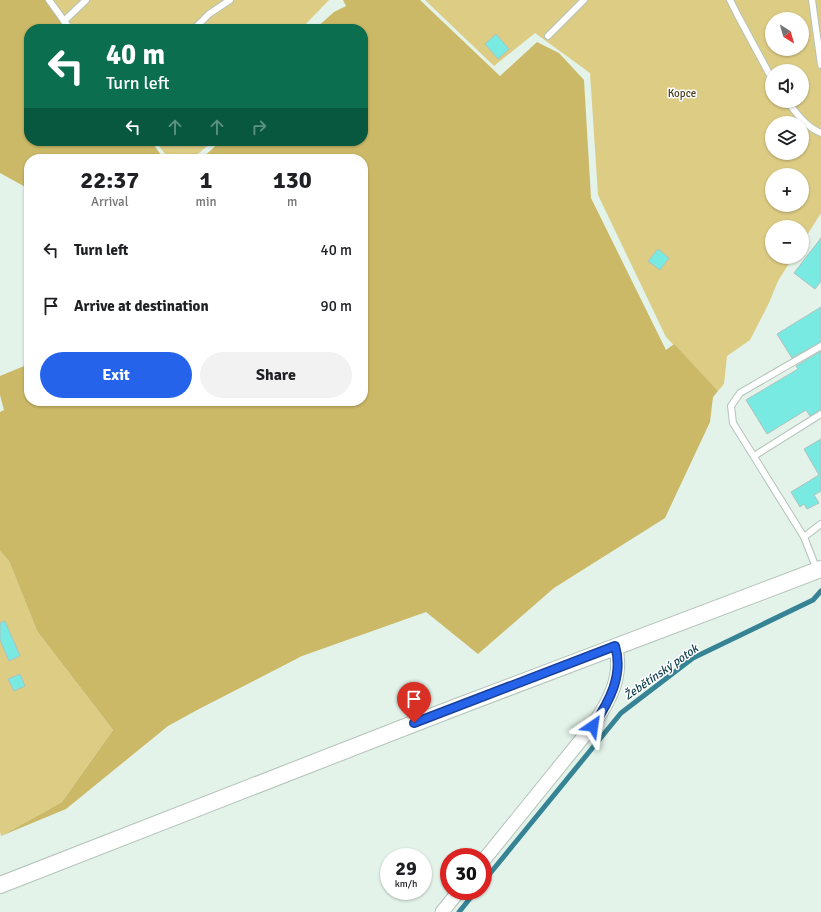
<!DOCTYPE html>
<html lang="en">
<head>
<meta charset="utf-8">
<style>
  body { margin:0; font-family:Signika,sans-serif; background:#f2f2f2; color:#202124; height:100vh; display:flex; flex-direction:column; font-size:15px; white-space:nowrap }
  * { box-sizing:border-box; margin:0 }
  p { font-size:13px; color:#757577 }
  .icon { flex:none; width:22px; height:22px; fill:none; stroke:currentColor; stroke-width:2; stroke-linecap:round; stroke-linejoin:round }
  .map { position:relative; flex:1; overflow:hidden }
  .drawer { position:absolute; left:24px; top:154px; width:344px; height:252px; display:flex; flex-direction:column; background:#fff; border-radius:16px; box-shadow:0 1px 3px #0004 }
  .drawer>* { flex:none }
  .hud { position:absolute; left:24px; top:24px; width:344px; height:122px; border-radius:16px; box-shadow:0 1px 3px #0004; background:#0b6e4f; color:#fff; overflow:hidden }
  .needle { width:26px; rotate:143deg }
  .controls { position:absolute; left:765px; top:12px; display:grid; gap:8px }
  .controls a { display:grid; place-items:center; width:44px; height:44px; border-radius:50%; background:#fff; box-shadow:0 1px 3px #0004; font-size:20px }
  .speed { position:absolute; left:380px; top:848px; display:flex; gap:8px; font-size:20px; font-weight:700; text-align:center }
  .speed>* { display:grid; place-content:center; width:52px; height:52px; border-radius:50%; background:#fff; box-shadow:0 1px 3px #0004; line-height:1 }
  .speed small { font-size:10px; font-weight:400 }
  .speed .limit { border:6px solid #d22; background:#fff; color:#111 }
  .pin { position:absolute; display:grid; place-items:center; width:34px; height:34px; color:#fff; margin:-41px -17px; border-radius:50% 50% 50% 0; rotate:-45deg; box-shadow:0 0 4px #0007 }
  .pin .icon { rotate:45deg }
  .me { position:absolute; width:44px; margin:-22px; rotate:32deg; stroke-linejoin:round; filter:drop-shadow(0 0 3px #0008) }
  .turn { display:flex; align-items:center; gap:14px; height:84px; padding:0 16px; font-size:18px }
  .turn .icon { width:52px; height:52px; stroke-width:2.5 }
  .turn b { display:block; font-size:28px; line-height:34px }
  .lanes { display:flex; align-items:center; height:38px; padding:0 16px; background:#0003; justify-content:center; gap:20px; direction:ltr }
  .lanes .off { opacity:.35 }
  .eta { display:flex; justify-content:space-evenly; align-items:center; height:68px; text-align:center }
  .eta b { font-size:24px; font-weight:700; line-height:28px }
  .cta { display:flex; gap:8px; margin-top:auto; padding:8px 16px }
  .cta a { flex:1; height:46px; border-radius:24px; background:#2563eb; color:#fff; font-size:16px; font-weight:700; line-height:46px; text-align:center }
  .cta a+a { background:#f2f2f2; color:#202124 }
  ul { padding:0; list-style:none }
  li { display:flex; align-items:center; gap:12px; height:56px; padding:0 16px }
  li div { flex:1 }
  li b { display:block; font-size:15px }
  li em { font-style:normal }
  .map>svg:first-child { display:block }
  .green { fill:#ddcc84; fill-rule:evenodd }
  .forest { fill:#cbb967 }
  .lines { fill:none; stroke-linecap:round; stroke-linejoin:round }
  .stream { stroke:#368395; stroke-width:5 }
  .building { fill:#79eae1; stroke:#aec1bf }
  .service-casing { stroke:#b3c3b9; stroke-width:8 }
  .minor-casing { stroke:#b3c3b9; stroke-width:15 }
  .tertiary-casing { stroke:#b3c3b9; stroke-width:18 }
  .service { stroke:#fff; stroke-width:6 }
  .minor { stroke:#fff; stroke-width:13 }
  .tertiary { stroke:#fff; stroke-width:16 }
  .route-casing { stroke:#184099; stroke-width:10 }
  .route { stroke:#2563eb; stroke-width:7 }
  .labels { text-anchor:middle; stroke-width:3; stroke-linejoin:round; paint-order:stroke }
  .park-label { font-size:11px; fill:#463e1a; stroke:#fff }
  .water-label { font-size:12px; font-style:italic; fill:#0e3e4b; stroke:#fff }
</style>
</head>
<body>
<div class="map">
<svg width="821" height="912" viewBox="0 0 821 912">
  <rect width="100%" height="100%" fill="#e3f3e9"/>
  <g class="green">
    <path d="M52 0H329L301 29H73Z"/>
    <path d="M425 0H821V213L802 243V227H772V257H793L778 281 768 305 750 340 727 356 724 384 718 391 666 337 598 195 590 73 535 33 494 66ZM772 19H802V49H772ZM772 71H802V101H772ZM772 123H802V153H772ZM772 175H802V205H772Z"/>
    <path d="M155 141H213L192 159H169Z"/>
    <path d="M0 551 9 561 37 631 113 730 62 802 1 836 0 832Z"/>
  </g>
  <g class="forest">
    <path d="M0 0H49L70 29H29V141H151L164 159H29V189L0 173Z"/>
    <path d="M343 0H420L500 76 537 42 559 53 584 80 591 198 666 350 674 344 718 391 713 397 710 422 665 518 554 588 478 654 426 612 302 656 199 709 168 726 66 809 1 836 62 802 113 730 37 631 9 561 0 551V412L4 410 0 395V376L29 364V401H363V159H201L221 141H363V29H315L334 12 346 6Z"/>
  </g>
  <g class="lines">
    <g class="stream">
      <path d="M483 882 621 713 693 658 813 600 821 591"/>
      <path d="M459 912 476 891"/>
    </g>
  </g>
  <g class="building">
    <path d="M496 34 509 49 498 59 485 44Z"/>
    <path d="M821 238V281L815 289 794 273Z"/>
    <path d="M658 249 669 258 660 270 648 261Z"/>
    <path d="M821 307V342L792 358 777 334Z"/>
    <path d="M821 351V410L810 416 806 410 767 434 746 400 798 369 796 366Z"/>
    <path d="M821 439V491L814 495 819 503 807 509 804 504 800 507 791 492 819 475 804 449Z"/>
    <path d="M5 621 20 656 9 661 0 640V623Z"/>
    <path d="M20 674 25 686 14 691 8 679Z"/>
  </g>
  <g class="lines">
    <g class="service-casing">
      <g id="service">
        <path d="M49 0 70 29"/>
        <path d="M730 0 737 14 772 79"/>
        <path d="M812 0 821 65"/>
        <path d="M64 21 86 0"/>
        <path d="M194 29 209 14 230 0"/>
        <path d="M548 36 584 0"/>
        <path d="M787 101C797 114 806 127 821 133"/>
        <path d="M754 456 821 414"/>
        <path d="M804 537 821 524"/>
        <path d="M817 570 804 537 733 423 731 406 740 393 821 346"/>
      </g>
    </g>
    <g class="minor-casing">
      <g id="minor">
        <path d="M483 861 593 725C609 702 624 675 615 646"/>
        <path d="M442 912 459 891"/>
      </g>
    </g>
    <g class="tertiary-casing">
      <path id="tertiary" d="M0 885 454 708 821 569"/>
    </g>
    <use href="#service" class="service"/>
    <use href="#minor" class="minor"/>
    <use href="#tertiary" class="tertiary"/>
  </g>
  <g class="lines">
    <g class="route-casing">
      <path id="route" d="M414 723 615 646C624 675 609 702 593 726"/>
    </g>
    <use href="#route" class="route"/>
  </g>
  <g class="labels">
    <g class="park-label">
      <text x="682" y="97">Kopce</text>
    </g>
    <g class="water-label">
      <text transform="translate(661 672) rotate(-35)" y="4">Žebětínský potok</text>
    </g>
  </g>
</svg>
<div class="controls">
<a><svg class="needle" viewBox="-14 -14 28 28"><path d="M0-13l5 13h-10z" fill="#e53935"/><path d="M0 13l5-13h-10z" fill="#757577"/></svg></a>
<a><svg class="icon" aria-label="sound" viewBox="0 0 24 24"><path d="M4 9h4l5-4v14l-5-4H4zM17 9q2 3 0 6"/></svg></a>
<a><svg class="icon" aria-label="layers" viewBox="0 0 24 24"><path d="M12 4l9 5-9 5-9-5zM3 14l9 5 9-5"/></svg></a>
<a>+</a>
<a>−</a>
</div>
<div class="speed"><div>29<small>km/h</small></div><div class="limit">30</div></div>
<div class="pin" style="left:414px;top:723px;background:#d93025"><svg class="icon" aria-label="arrive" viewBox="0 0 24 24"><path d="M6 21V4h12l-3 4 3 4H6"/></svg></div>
<svg class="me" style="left:593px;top:726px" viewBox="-20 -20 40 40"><path d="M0-17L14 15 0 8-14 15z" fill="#2563eb" stroke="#fff" stroke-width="4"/></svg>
<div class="hud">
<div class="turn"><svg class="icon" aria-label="left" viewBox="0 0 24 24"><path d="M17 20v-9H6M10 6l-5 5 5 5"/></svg><div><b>40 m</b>Turn left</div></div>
<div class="lanes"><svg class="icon" aria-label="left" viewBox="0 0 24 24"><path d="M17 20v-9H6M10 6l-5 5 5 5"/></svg><svg class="icon off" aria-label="ahead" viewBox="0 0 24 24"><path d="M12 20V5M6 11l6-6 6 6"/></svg><svg class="icon off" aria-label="ahead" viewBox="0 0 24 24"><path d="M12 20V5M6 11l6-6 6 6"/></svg><svg class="icon off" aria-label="right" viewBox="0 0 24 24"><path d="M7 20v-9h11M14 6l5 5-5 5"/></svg></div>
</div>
<section class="drawer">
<div class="eta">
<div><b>22:37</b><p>Arrival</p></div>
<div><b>1</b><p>min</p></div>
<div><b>130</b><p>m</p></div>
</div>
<ul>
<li><svg class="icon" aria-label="left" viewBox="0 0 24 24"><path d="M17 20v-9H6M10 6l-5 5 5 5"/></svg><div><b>Turn left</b></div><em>40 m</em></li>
<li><svg class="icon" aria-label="arrive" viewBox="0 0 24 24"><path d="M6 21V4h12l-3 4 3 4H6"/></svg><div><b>Arrive at destination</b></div><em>90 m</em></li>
</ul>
<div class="cta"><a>Exit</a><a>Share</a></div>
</section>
</div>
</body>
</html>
